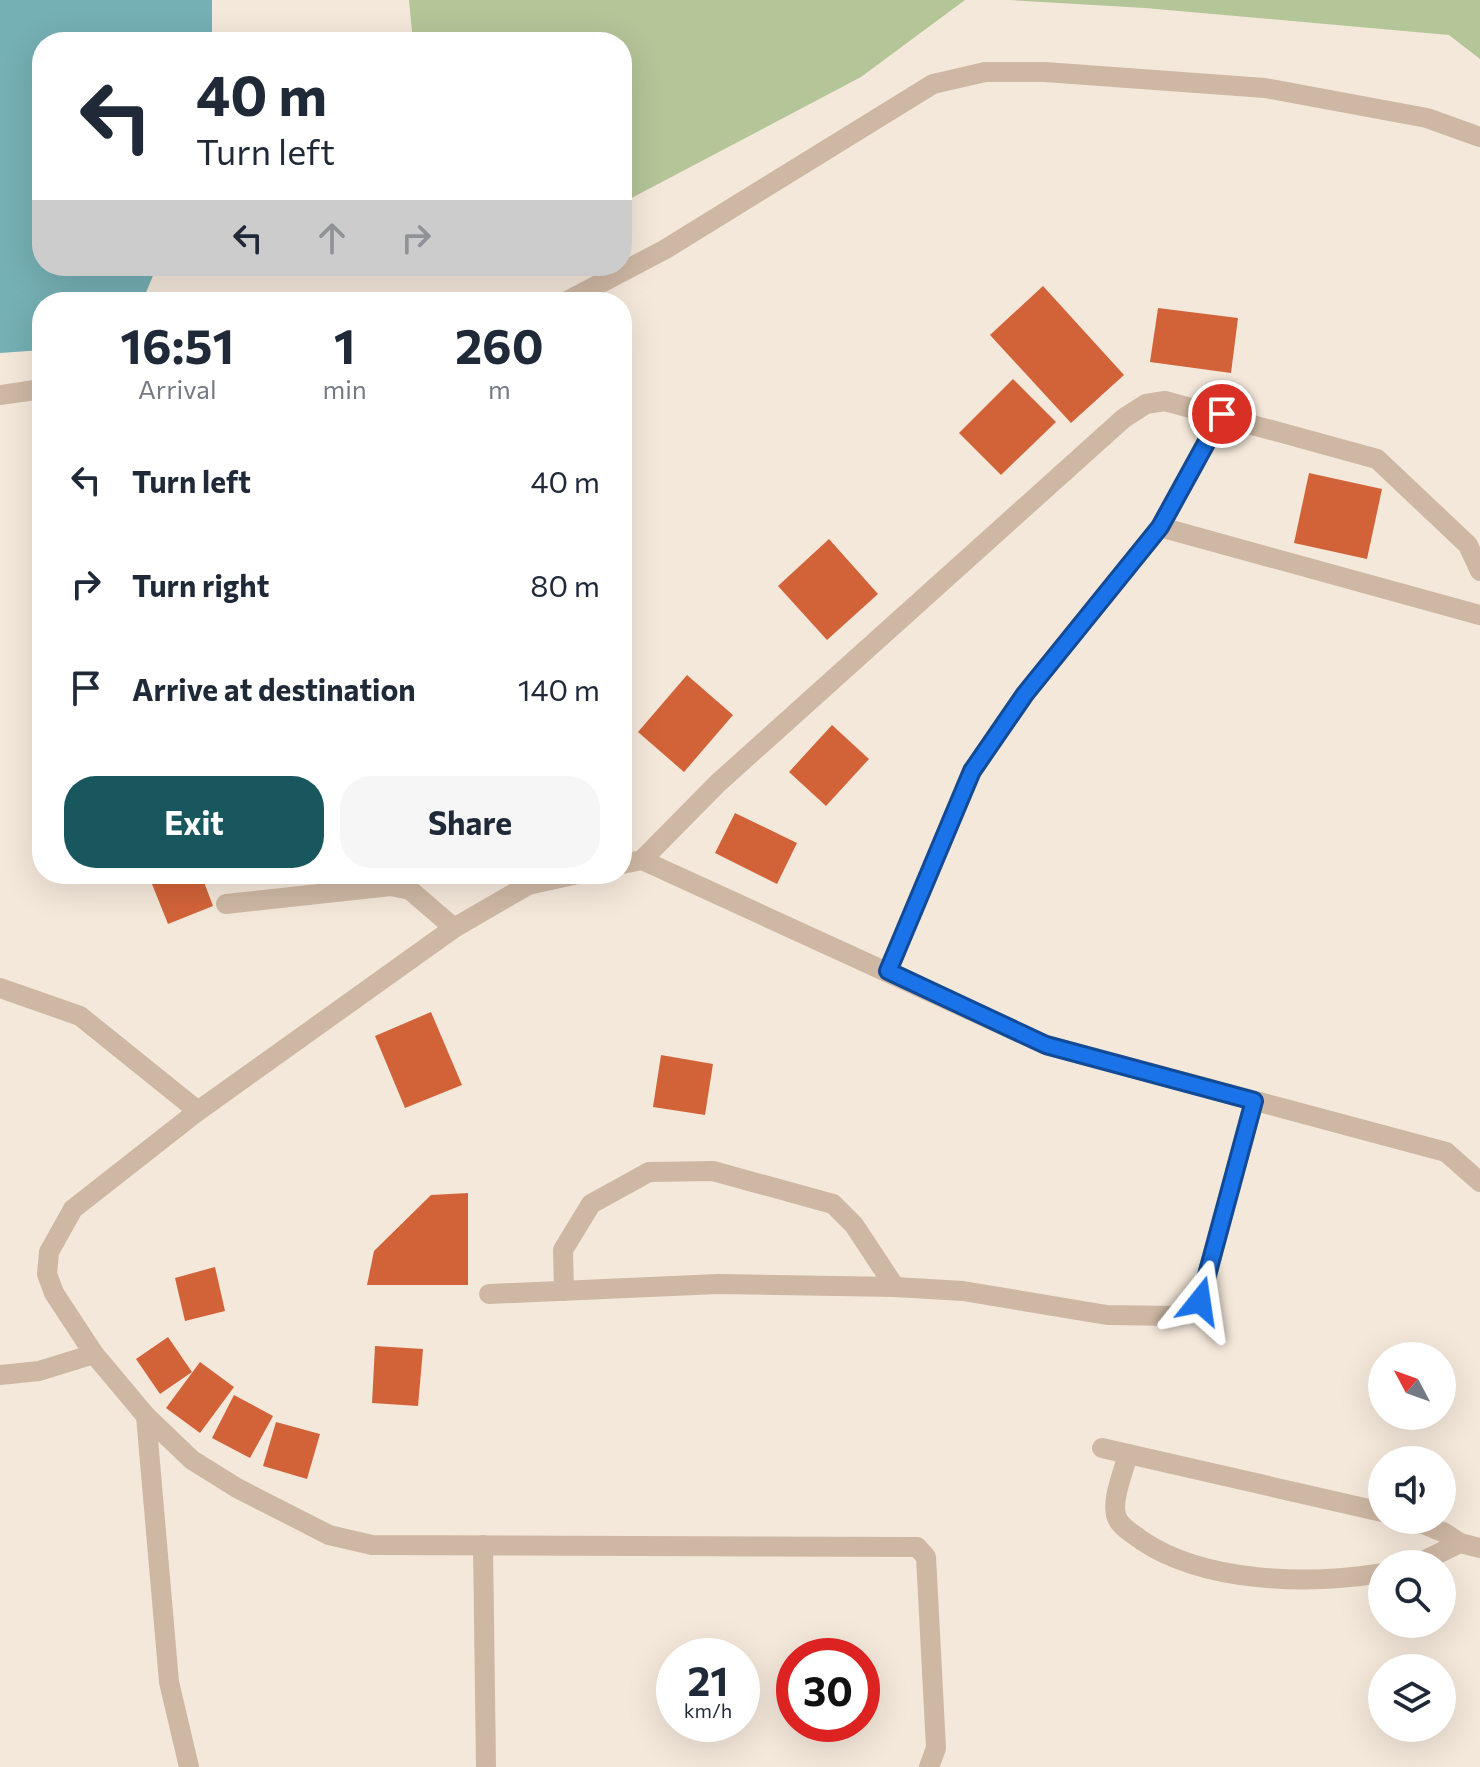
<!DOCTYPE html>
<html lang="en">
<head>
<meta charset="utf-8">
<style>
  body { margin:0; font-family:Commissioner,sans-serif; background:#f6f6f7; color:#1f2937; height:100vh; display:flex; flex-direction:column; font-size:30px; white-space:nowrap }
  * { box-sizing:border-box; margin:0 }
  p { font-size:26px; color:#747a83 }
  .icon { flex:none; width:44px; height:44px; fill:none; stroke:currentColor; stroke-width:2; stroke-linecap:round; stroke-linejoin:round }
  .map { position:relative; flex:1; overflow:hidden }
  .details { position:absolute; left:32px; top:292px; width:600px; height:592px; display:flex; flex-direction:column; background:#fff; border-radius:32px; box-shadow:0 8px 32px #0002 }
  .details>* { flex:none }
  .banner { position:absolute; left:32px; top:32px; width:600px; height:244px; border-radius:32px; box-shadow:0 8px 32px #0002; background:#fff; color:#1f2937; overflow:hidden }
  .needle { width:52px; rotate:311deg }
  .controls { position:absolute; left:1368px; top:1342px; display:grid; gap:16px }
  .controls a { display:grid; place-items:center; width:88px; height:88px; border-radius:50%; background:#fff; box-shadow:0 8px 32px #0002; font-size:40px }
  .speed { position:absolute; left:656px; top:1638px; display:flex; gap:16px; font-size:40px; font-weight:700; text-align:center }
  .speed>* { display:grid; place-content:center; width:104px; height:104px; border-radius:50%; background:#fff; box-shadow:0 8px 32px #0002; line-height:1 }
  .speed small { font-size:20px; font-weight:400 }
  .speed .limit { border:12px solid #d22; background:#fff; color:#111 }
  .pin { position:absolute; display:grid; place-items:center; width:68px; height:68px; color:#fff; margin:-34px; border:4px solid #fff; border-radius:50%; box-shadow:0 2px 8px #0007 }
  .me { position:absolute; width:88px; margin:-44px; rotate:15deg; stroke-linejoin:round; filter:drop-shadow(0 0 6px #0008) }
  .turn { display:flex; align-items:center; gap:28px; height:168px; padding:0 32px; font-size:36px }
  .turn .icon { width:104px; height:104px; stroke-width:2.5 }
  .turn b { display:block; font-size:56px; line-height:68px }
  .lanes { display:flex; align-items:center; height:76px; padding:0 32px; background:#0003; justify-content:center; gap:40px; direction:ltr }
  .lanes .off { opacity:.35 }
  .eta { display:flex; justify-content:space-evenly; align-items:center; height:136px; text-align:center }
  .eta b { font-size:48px; font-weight:700; line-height:56px }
  .action { display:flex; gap:16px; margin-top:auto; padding:16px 32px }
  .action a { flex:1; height:92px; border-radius:32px; background:#18575e; color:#fff; font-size:32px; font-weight:700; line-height:92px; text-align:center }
  .action a+a { background:#f6f6f7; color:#1f2937 }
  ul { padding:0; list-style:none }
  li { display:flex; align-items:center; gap:24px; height:104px; padding:0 32px }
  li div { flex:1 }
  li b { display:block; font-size:30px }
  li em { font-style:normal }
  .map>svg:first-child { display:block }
  .green { fill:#b4c598 }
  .water { fill:#75b0b4 }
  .building { fill:#d26339 }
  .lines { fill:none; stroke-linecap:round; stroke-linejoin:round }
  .minor { stroke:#ceb8a4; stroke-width:20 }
  .route-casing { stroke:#114b97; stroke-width:20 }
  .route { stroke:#1a73e8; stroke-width:14 }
</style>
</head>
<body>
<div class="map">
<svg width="1480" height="1767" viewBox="0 0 1480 1767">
  <rect width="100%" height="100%" fill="#f4e8da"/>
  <g class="green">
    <path d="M409 0H965L861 77 622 203V42H413Z"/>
    <path d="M1008 0H1480V59L1449 35 1145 8Z"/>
  </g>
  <path class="water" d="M0 0H212V42H42V266H157L142 302H42V350L0 353Z"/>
  <g class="building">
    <path d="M1043 286 1124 375 1071 423 990 335Z"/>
    <path d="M1158 308 1238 318 1231 373 1150 362Z"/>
    <path d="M1013 379 1056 422 1001 475 959 433Z"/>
    <path d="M1309 473 1382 489 1367 559 1294 543Z"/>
    <path d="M829 539 878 594 827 640 778 586Z"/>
    <path d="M687 675 733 715 684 772 638 732Z"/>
    <path d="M832 725 869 759 826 806 789 772Z"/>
    <path d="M735 813 797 843 777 884 715 853Z"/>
    <path d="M148 874H201L213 906 168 924Z"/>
    <path d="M431 1012 462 1085 405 1108 375 1036Z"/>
    <path d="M661 1055 713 1064 705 1115 653 1107Z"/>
    <path d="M468 1193V1285H367L374 1251 431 1195Z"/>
    <path d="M215 1267 225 1311 185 1321 175 1278Z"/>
    <path d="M168 1337 192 1372 160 1394 136 1359Z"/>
    <path d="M375 1346 423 1349 418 1406 372 1403Z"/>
    <path d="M200 1362 234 1387 200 1433 166 1408Z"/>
    <path d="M234 1395 273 1416 250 1458 212 1438Z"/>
    <path d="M276 1422 320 1434 307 1479 263 1466Z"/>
  </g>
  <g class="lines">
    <g class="minor">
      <path d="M565 302 664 250 933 84 985 72H1045L1265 88 1427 118 1480 137"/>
      <path d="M0 395 42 389"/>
      <path d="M1160 527 1480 615"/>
      <path d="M642 860 718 783 1124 418 1146 404 1165 401 1377 459 1468 545 1480 571"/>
      <path d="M622 864 642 860 1046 1045 1446 1152 1480 1182"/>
      <path d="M578 874 528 885 454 928 198 1111 73 1209 49 1252 47 1274 54 1293 94 1354 146 1416 192 1460 237 1488 329 1535 372 1545 917 1547 926 1557 936 1748 929 1767"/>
      <path d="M226 904 391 886 410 890 454 928"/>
      <path d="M888 971 972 771 1025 694 1160 527 1222 414"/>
      <path d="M0 988 80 1016 198 1111"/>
      <path d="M564 1291 563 1250 591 1204 649 1172 713 1171 833 1204 854 1225 895 1287"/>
      <path d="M489 1294 718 1284 895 1287 963 1291 1107 1315 1181 1316 1200 1301 1254 1101"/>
      <path d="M0 1375 39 1371 94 1354"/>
      <path d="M146 1416 169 1682 189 1767"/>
      <path d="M1102 1448 1382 1512"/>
      <path d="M1128 1454C1124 1471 1109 1504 1118 1520 1123 1529 1134 1534 1141 1540 1204 1583 1308 1585 1382 1573"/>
      <path d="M1414 1520 1445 1533 1460 1543"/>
      <path d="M483 1545 486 1767"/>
      <path d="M1417 1564 1460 1543 1480 1548"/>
    </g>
  </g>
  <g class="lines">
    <g class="route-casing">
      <path id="route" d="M1200 1301 1254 1101 1046 1045 888 971 972 771 1025 694 1160 527 1222 414"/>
    </g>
    <use href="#route" class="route"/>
  </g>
</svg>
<div class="controls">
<a><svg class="needle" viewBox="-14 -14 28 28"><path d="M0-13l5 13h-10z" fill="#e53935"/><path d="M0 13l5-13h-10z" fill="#747a83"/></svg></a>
<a><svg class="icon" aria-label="sound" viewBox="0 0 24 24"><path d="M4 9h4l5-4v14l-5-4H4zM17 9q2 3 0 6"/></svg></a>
<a><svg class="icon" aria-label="search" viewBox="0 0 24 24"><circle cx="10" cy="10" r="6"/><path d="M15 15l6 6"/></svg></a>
<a><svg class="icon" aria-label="layers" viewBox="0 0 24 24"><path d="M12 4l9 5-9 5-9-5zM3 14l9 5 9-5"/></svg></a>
</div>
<div class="speed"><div>21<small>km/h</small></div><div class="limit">30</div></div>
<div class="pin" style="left:1222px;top:414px;background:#d93025"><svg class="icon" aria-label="arrive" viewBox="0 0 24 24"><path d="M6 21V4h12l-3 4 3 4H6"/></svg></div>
<svg class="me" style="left:1200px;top:1301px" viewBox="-20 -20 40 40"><path d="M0-17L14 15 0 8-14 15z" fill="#1a73e8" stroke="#fff" stroke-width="4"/></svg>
<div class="banner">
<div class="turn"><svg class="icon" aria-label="left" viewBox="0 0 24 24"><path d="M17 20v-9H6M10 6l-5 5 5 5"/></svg><div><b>40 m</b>Turn left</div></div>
<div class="lanes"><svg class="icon" aria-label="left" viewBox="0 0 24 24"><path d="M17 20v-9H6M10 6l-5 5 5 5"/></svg><svg class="icon off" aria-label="ahead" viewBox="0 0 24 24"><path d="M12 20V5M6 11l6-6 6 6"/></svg><svg class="icon off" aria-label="right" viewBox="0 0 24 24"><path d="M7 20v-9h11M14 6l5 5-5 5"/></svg></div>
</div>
<section class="details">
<div class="eta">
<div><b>16:51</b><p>Arrival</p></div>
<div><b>1</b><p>min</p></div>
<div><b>260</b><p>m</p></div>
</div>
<ul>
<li><svg class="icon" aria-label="left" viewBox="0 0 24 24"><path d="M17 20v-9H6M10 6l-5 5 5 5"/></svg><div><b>Turn left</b></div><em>40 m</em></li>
<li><svg class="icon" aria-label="right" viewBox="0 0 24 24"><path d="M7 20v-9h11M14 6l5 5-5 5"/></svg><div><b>Turn right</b></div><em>80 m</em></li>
<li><svg class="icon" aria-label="arrive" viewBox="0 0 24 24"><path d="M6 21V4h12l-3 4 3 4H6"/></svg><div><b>Arrive at destination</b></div><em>140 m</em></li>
</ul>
<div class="action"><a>Exit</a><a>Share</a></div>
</section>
</div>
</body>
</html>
